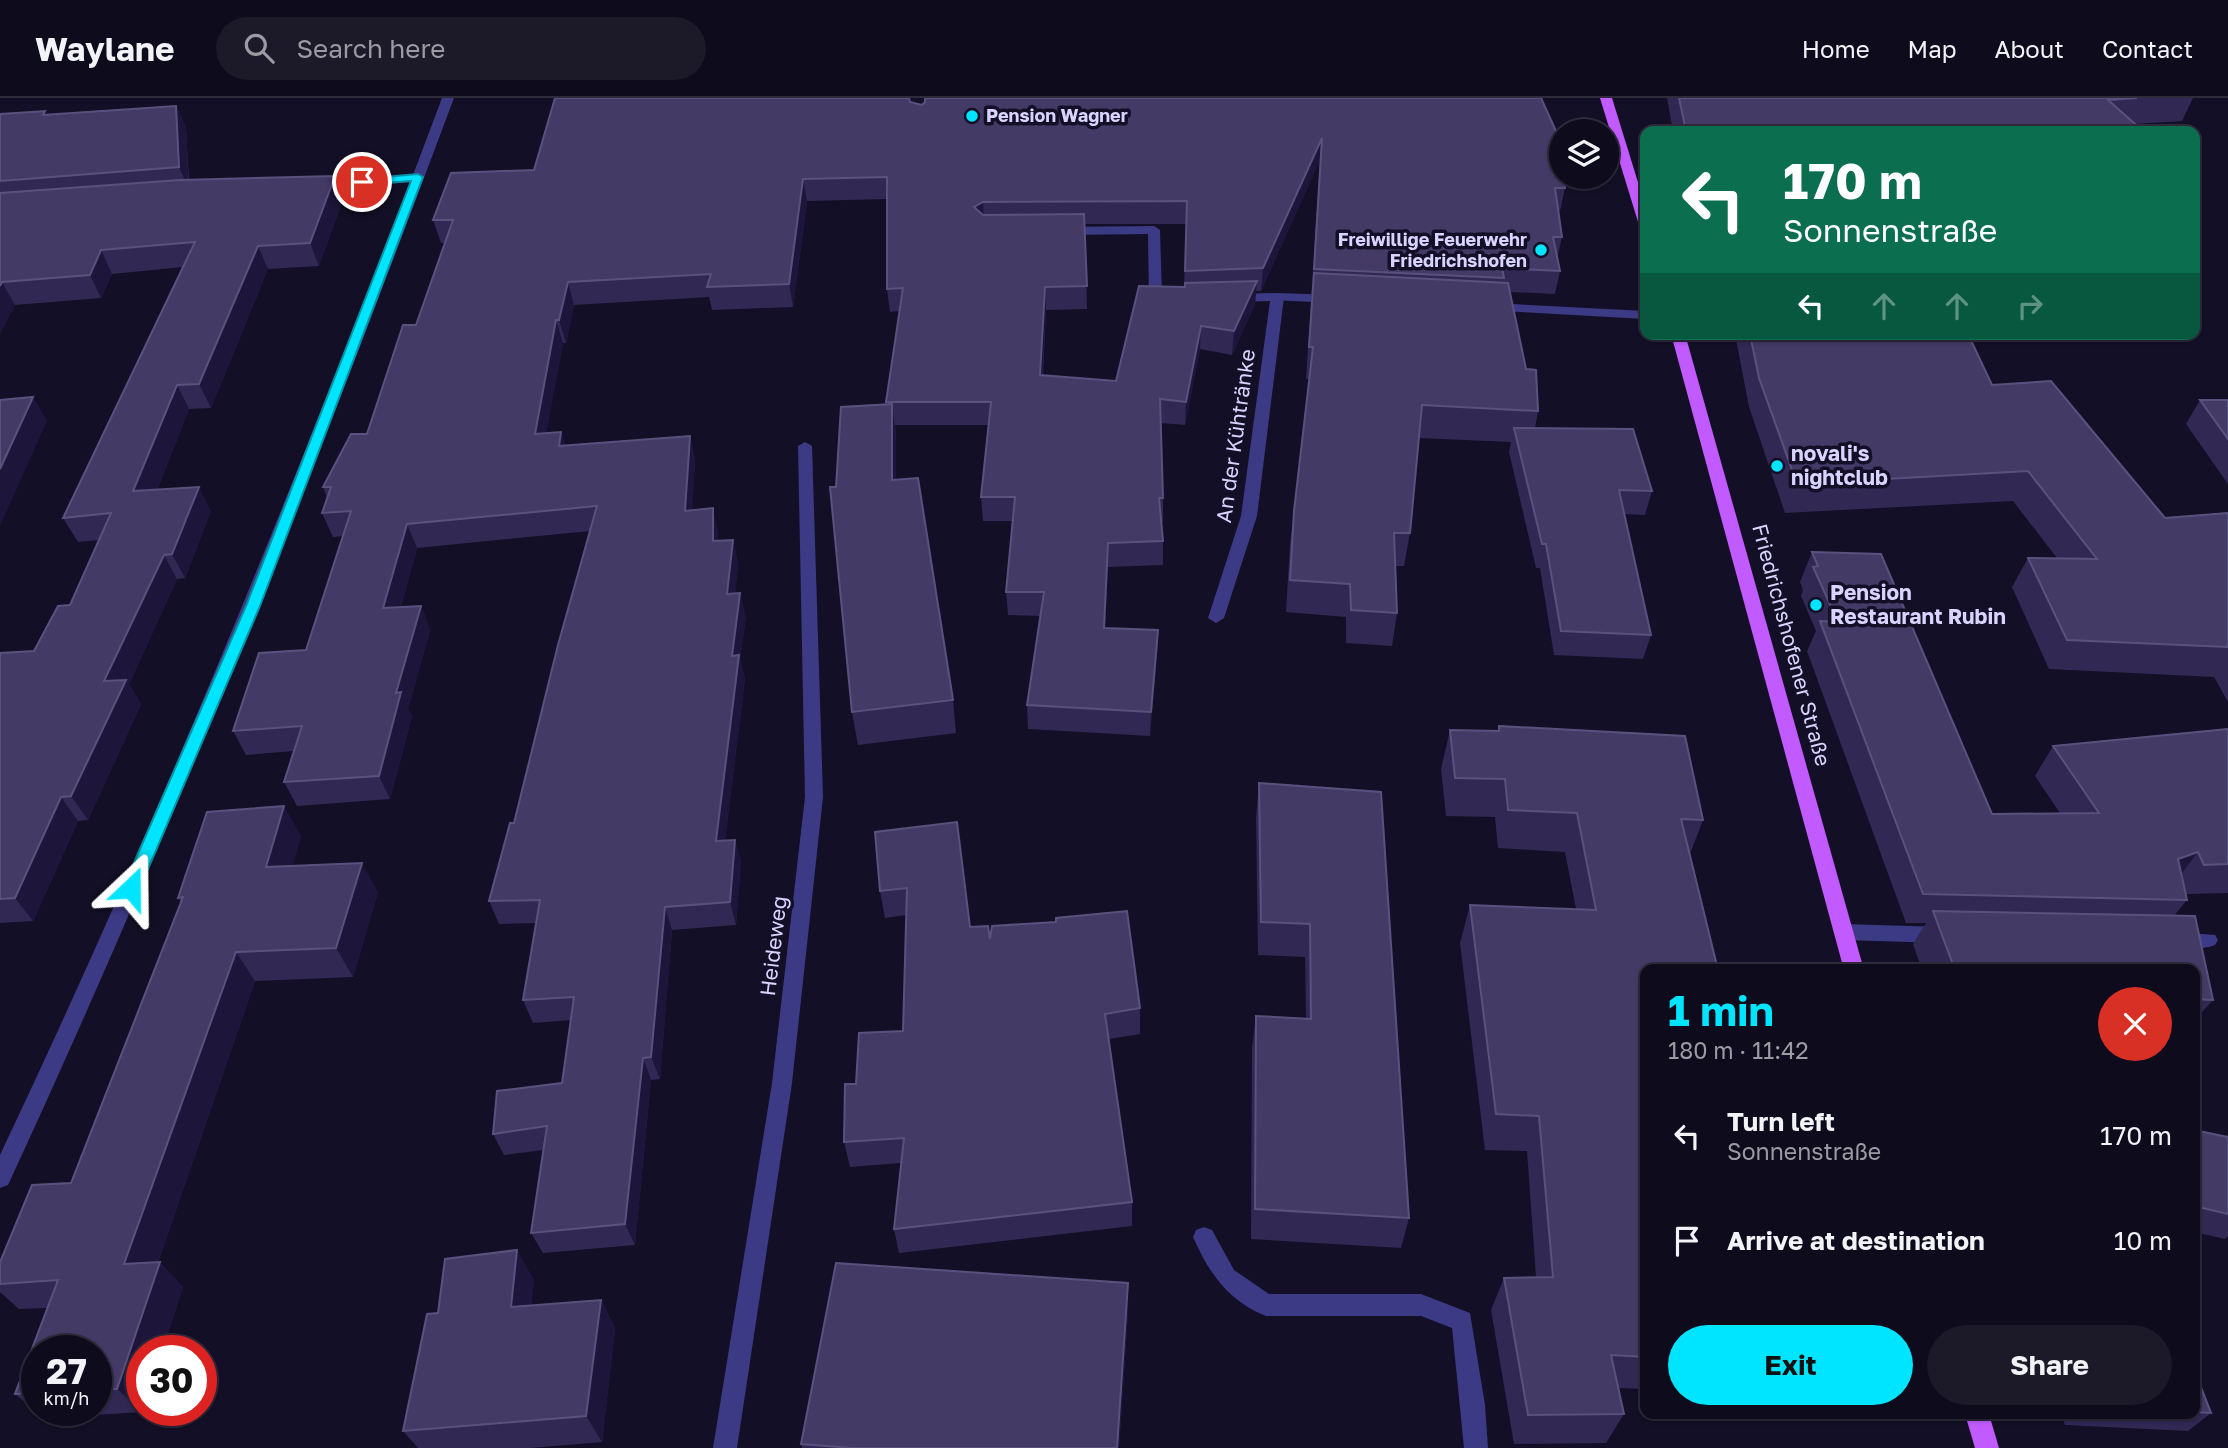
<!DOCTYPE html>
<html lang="en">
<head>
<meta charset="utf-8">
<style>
  body { margin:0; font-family:"Golos Text",sans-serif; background:#1c1929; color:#f1f3f6; height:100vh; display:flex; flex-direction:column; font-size:26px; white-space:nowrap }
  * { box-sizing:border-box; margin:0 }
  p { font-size:23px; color:#9b9ba3 }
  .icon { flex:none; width:38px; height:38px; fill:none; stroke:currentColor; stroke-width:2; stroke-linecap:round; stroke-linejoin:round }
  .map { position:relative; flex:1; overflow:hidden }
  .side { position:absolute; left:1640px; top:866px; width:560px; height:455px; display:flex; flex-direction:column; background:#0e0b1c; border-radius:14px; box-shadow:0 2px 5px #0004,0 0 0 2px #2e2b3b }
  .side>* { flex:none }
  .guide { position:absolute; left:1640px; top:28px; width:560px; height:214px; border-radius:14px; box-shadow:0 2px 5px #0004,0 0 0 2px #2e2b3b; background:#0b6e4f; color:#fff; overflow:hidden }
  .buttons { position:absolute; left:1549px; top:21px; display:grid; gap:14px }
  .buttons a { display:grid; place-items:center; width:70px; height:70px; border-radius:50%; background:#0e0b1c; box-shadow:0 2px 5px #0004,0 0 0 2px #2e2b3b; font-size:35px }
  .speed { position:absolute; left:21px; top:1237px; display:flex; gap:14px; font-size:35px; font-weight:700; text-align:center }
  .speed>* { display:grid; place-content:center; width:91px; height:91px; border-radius:50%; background:#0e0b1c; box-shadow:0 2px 5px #0004,0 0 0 2px #2e2b3b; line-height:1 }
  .speed small { font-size:18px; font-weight:400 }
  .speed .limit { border:10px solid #d22; background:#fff; color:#111 }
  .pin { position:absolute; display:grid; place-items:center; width:60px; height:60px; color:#fff; margin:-30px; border:4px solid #fff; border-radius:50%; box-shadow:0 2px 7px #0007 }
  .me { position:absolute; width:77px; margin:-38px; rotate:23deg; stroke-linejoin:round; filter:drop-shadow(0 0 5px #0008) }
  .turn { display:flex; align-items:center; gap:24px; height:147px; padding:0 28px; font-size:32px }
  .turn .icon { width:91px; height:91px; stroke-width:2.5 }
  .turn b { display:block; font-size:49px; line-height:60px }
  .lanes { display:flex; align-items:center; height:66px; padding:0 28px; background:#0003; justify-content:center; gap:35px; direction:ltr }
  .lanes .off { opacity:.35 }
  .round { display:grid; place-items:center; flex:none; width:74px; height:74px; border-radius:37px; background:#1c1929 }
  .overview { display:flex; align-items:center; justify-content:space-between; height:119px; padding:0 28px }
  h1 { font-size:42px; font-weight:700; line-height:52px; color:#00e5ff }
  .cta { display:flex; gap:14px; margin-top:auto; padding:14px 28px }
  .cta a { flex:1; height:80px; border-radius:42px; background:#00e5ff; color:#111; font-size:28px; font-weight:700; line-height:80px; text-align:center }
  .cta a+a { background:#1c1929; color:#f1f3f6 }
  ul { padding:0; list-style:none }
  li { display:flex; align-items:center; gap:21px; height:105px; padding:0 28px }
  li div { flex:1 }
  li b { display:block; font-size:26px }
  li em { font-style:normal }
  header { display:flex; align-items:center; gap:42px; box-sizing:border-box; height:98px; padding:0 35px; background:#0e0b1c; border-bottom:2px solid #2e2b3b }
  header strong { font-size:33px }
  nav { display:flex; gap:38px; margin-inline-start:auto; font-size:24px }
  .search { width:490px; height:63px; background:#1c1929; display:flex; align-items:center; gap:18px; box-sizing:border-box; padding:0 24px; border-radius:38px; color:#9b9ba3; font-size:26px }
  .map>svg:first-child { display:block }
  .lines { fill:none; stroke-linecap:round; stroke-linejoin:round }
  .service { fill:#3d3a85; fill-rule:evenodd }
  .minor { fill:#3d3a85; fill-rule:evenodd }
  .primary { fill:#c25bff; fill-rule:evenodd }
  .wall { fill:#312854; fill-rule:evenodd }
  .shaded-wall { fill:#1d163a }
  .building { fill:#433a66; stroke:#5a527e; stroke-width:2 }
  .route { fill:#00e5ff; stroke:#0095a6; stroke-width:2 }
  .poi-dot { fill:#00e5ff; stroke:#130f26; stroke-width:2.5 }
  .labels { text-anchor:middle; stroke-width:7; stroke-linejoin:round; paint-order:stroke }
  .far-poi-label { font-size:18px; font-weight:bold; fill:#d9d4ff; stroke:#130f26; text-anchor:start }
  .street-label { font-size:21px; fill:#d9d4ff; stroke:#130f26 }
  .poi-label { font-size:21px; font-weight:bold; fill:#d9d4ff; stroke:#130f26; text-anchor:start }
</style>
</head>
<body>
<header>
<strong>Waylane</strong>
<div class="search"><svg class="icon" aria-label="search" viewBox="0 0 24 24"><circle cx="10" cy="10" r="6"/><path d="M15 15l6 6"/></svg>Search here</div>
<nav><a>Home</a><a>Map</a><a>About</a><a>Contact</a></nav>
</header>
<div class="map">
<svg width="2228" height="1350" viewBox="0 0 2228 1350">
  <rect width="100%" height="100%" fill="#130f26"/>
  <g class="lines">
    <g class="service">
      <path d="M1154 128 1160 132 1162 199 1171 203 1156 208 1149 204 1148 136 1062 137 1056 133 1062 129Z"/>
      <path d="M1277 195 1284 199 1257 418 1224 520 1216 525 1208 520 1241 418 1270 203 1234 204 1227 200 1234 196Z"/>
      <path d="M1844 826 1942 829 1949 832 1952 837 1949 842 1942 845 1844 842 1837 839 1835 834 1837 829Z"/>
      <path d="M2176 834 2215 837 2218 842 2215 847C2202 852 2182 852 2169 847L2166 842 2169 837Z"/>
      <path d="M1204 1129 1212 1132 1234 1172 1269 1196H1421L1470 1215 1485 1307 1488 1350H1464L1452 1230 1421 1218H1266C1228 1203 1209 1175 1193 1139L1196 1132Z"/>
    </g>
    <g class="minor">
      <path d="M442 0H454C317 367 173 731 8 1087L0 1090V1057C151 739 284 413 410 84L317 92 311 88 317 84 413 77Z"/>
      <path d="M1277 195 1334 197 1341 201 1334 205 1272 202 1270 199Z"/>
      <path d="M1491 205 1645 213V221L1486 212 1484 209Z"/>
      <path d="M805 344 812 348 823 699 792 985 737 1350H713L772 985 805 699 798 348Z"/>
    </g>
    <g class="primary">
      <path d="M1600 0H1612L1645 107V131L1639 127Z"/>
      <path d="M1671 236H1685L1864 872H1844Z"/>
      <path d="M1965 1316H1989L1999 1350H1975Z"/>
    </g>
  </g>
  <g class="wall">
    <path d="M925 0 1565 90 1560 113H1558L1562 139 1557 161 1560 173 1555 196 1510 194 1526 271 1538 313 1535 330 1652 393 1645 417 1624 416 1651 537 1643 561 1554 557 1540 470H1536L1509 354 1511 344 1419 340 1410 435 1404 468H1396L1397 515 1392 548 1346 545V519L1286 514 1290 446 1309 281H1306L1320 62 1261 193H1256L1255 206 1232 257 1200 251 1185 327 1161 325 1163 400V424H1161L1163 443V467L1108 469 1105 530 1158 532 1157 556 1150 638 1028 631 1027 607 1040 518 1008 517 1006 494 1012 423H983L981 399 989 327H895L896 339V382L953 602 956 635 858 647 852 614 836 389 886 307 900 213 890 214 887 191V101L807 103 793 209 712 212 709 199 574 207 566 245H563L546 335 561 334 565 347 690 338 695 362 692 412 718 434V443L733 442 738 466 735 495 746 519 740 561 745 581 725 742H735L741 765 736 827 672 832 660 981 651 982 635 1147 543 1155 531 1135 543 1052 504 1057 493 1036 562 985 571 922 533 925 523 902 536 825 499 826 489 803 514 725 590 433 417 450 401 509 421 508 430 532 408 611 412 618 390 701 297 708 284 684 294 653 246 657 233 633 306 552 343 438 333 439 322 415 327 400 323 389 367 336 416 227 445 145H441L433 122 534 72 910 4 922 7 925 4ZM1085 126H1186L1184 189 1116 283 1043 277 1046 212 1087 211Z"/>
    <path d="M1667 0H2193L2182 23 2135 26 2143 33H1673Z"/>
    <path d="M176 8 186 30 189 81 343 101 319 168 268 171 211 310 189 311 157 392 211 413 185 480 177 481 129 586 141 606 88 722 78 723 33 823 0 825V555L34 553 70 507 99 442 78 444 63 420 183 169 112 176 101 200 15 207 0 235V16L46 17Z"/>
    <path d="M1735 236H1968L1992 287 2165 420 2228 415V604L2214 579 2049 571 2012 489 2028 460H2057L2013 403 1785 415 1749 309Z"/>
    <path d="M2200 302H2228V386L2186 326Z"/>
    <path d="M1812 454 1992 716 2060 715 2035 678 2053 648 2228 631V795L2185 796 2187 802 2174 818 2213 902 2194 923V872H1922L1913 846 1926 825H1906L1807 553 1816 533 1801 498 1803 492 1800 484Z"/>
    <path d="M1499 628 1703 722 1645 872V1291L1618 1290 1624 1316 1606 1345 1514 1346 1491 1212 1504 1180 1536 1179 1527 1053 1485 1052 1460 845 1470 807 1576 811 1565 754 1498 750 1495 719 1446 718 1441 671 1450 632 1498 633Z"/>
    <path d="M1259 685 1381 694 1409 1120 1401 1150 1251 1141 1252 950 1256 918 1306 920 1305 859 1258 857 1256 720Z"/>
    <path d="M875 734 970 829 990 841 1140 910V936L1109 941 1132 1104V1128L899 1155 894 1131 901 1065 850 1069 844 1044 856 986 903 933 906 817 885 820 880 793Z"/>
    <path d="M301 738 292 768 378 794 353 879 255 883 158 1164 183 1189 142 1312H144L143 1314 44 1320 15 1296 47 1210 19 1211 0 1194V1164L71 1085 181 804 178 800ZM37 1253H96V1312H37Z"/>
    <path d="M2194 1032 2228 1039V1138L2225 1141 2194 1134Z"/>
    <path d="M534 1182 531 1208 601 1202 615 1231 602 1344 530 1350H418L403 1333 438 1215Z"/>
    <path d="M1128 1185V1214L1119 1350H802L801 1346Z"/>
    <path d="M2194 1271 2211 1315 2188 1333 2065 1327 2061 1316H2194Z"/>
  </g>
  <g class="shaded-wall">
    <path d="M176 8 186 30 189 92 179 69Z"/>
    <path d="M1322 40 1320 62 1261 193 1263 170Z"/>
    <path d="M335 78 343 101 319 168 310 145Z"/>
    <path d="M803 81 807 103 793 209 789 186Z"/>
    <path d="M983 104 984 126 974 109Z"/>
    <path d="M258 148 268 171 211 310 199 286Z"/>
    <path d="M101 152 112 176 101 200 90 177Z"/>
    <path d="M1257 183 1255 206 1232 257 1234 233Z"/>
    <path d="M2 184 15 207 0 235V188Z"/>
    <path d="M568 184 574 207 566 245 559 222Z"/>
    <path d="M1045 189 1046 212 1041 300 1040 277Z"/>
    <path d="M556 222 563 245 542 359 535 336Z"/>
    <path d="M1201 228 1200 251 1185 327 1186 304Z"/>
    <path d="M177 287 189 311 147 417 133 393Z"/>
    <path d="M33 299 47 323 0 428V371Z"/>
    <path d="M892 306 896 339V416L892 382Z"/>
    <path d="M561 334 568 358 559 348Z"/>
    <path d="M690 338 695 362 691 437 685 413Z"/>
    <path d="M199 389 211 413 185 480 172 456Z"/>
    <path d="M713 410 718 434V467L713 443Z"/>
    <path d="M407 426 417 450 394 534 383 510Z"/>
    <path d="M733 442 738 466 733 520 727 496Z"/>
    <path d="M1108 445V469L1104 553V530Z"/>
    <path d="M164 457 177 481 129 586 141 606 88 722 71 698 104 583Z"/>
    <path d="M740 495 746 519 740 561 745 581 722 766 716 743 732 558Z"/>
    <path d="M421 508 430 532 408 611 412 618 390 701 379 678 396 595Z"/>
    <path d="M1158 532 1157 556 1150 638 1151 614Z"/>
    <path d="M61 699 78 723 33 823 15 800Z"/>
    <path d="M284 708 301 738 284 799 266 769Z"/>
    <path d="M735 742 741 765 736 827 730 804Z"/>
    <path d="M2198 754 2176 783 2178 761Z"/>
    <path d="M362 765 378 794 353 879 336 850Z"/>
    <path d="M665 809 672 832 660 981 651 959Z"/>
    <path d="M236 854 255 883 148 1192 124 1166Z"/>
    <path d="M643 960 651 982 635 1147 625 1126Z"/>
    <path d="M517 1152 534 1182 528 1238 511 1209Z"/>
    <path d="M160 1164 183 1189 163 1253H142V1312H144L143 1314 117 1291Z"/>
    <path d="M1128 1185V1214L1119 1350H1117Z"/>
    <path d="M601 1202 615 1231 602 1344 586 1318Z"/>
  </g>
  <g class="building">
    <path d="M555 0H909L910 4 922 7 925 4V0H1541L1561 44V79H1564L1565 90H1555L1562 139H1553L1560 173 1502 170 1504 180 1314 171 1322 40 1263 170 1185 173 1187 103 983 104 974 109 983 117 1084 116 1087 188 1045 189 1040 277 1116 283 1139 188 1185 189V185L1257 183 1234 233 1201 228 1186 304 1160 301 1163 400H1159L1163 443 1108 445 1104 530 1158 532 1151 614 1027 607 1044 494H1006L1015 399H981L991 304H886L903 190 887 191V79L803 81 789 186 707 189 711 176 568 184 559 222H556L535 336 561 334 559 348 690 338 685 413 713 410V443L733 442 727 496 740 495 732 558 739 557 716 743 735 742 730 804 665 809 651 959 643 960 625 1126 531 1135 547 1028 493 1036 497 993 562 985 574 899 523 902 540 802 489 803 510 725H514L558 547 597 408 407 426 383 510 421 508 396 595 401 594 379 678 284 684 302 628 233 633 259 555 306 552 351 413 322 415 331 389H323L351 336H367L403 227H416L453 122H433L451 75 534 72Z"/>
    <path d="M1679 0H2137L2108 2 2143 33H1692L1691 28H1685Z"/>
    <path d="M176 8 179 69 0 83V16L45 13 43 17Z"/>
    <path d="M335 78 310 145 258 148 199 286 177 287 133 393 199 389 172 456 164 457 104 583 126 582 71 698 61 699 15 800 0 801V555L34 553 58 508 70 507 111 415 63 420 195 144 101 152 90 177 2 184 0 188V95L180 82Z"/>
    <path d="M1314 175 1508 185 1526 271 1536 272 1538 313 1422 307 1410 435H1394L1397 515 1351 512 1350 486 1290 482 1294 413 1313 249H1309Z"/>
    <path d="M1750 236H1968L1992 287 2051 283 2165 420 2228 415V549L2067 542 2028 460 2097 461 2028 373 1797 386 1759 280Z"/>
    <path d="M33 299 0 371V302Z"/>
    <path d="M2200 302H2228V341Z"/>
    <path d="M892 306V382L918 380 953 602 852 614 830 389H836L841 309Z"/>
    <path d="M1514 330 1633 331 1652 393 1619 392 1651 537 1561 533 1546 446H1542Z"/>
    <path d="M1812 454 1881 456 1992 716 2099 715 2053 648 2228 631V766L2204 767 2198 754 2178 761 2187 802 1923 796 1820 523 1838 524 1813 469 1818 468Z"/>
    <path d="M1499 628 1685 638 1703 722 1681 721 1718 872H1645V1259L1611 1257 1624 1316 1528 1317 1504 1180 1553 1179 1539 1018 1496 1016 1470 807 1596 812 1577 715 1508 712 1505 681 1455 680 1450 632 1499 633Z"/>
    <path d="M1259 685 1381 694 1409 1120 1255 1111 1256 918 1311 921 1310 826 1261 824Z"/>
    <path d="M284 708 266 769 362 765 336 850 236 854 124 1166 160 1164 117 1291 96 1292V1253H37V1295L15 1296 58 1182 0 1186V1164L32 1087 71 1085 183 799 178 800 207 714Z"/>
    <path d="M957 724 970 829 988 828 990 841 992 828 1056 824V820L1127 813 1140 910 1105 916 1132 1104 894 1131 904 1040 844 1044 845 986H856L859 935 903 933 907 790 880 793 875 734Z"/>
    <path d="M1933 813 2195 818 2213 902 2194 901V872H1955Z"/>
    <path d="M2194 1032 2228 1039V1116L2194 1108Z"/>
    <path d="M517 1152 511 1209 601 1202 586 1318 403 1333 427 1216 438 1215 445 1161Z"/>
    <path d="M836 1165 1128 1185 1117 1350H852L801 1346Z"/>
    <path d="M2194 1271 2211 1315 2194 1314Z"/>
  </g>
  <path class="route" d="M418 76 423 79 260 508 140 790 137 795H125L123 790 246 508 411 83 362 87 357 84 362 81Z"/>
  <g class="poi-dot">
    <circle cx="972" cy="18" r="7"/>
    <circle cx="1541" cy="152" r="7"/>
    <circle cx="1777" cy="368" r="7"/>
    <circle cx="1816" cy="507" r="7"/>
  </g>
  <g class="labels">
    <g class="far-poi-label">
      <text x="986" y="24">Pension Wagner</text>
      <text x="1527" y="148" text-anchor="end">Freiwillige Feuerwehr<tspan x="1527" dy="21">Friedrichshofen</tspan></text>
    </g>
    <g class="street-label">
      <text transform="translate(1236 338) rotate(-82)" y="7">An der Kühtränke</text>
      <text transform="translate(1791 547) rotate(75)" y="7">Friedrichshofener Straße</text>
      <text transform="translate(774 848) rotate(-83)" y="7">Heideweg</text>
    </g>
    <g class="poi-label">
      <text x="1791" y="363">novali's<tspan x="1791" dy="24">nightclub</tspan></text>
      <text x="1830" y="502">Pension<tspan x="1830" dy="24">Restaurant Rubin</tspan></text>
    </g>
  </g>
</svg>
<div class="buttons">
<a><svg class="icon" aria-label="layers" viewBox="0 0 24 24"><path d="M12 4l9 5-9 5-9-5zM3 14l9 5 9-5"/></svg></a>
</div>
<div class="speed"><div>27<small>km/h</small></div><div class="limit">30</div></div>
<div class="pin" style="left:362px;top:84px;background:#d93025"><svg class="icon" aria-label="arrive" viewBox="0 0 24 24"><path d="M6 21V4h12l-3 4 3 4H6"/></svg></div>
<svg class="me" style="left:131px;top:790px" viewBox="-20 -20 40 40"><path d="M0-17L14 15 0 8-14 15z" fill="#00e5ff" stroke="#fff" stroke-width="4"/></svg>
<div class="guide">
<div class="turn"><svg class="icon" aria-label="left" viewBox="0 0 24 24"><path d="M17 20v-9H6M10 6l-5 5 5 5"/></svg><div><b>170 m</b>Sonnenstraße</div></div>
<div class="lanes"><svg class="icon" aria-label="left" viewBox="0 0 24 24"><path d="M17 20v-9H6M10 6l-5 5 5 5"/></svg><svg class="icon off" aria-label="ahead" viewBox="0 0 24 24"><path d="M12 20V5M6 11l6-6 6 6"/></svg><svg class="icon off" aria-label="ahead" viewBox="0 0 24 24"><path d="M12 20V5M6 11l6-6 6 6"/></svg><svg class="icon off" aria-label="right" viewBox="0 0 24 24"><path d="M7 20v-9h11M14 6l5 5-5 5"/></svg></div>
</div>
<section class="side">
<div class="overview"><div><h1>1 min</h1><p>180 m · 11:42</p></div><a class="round" style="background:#d93025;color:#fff"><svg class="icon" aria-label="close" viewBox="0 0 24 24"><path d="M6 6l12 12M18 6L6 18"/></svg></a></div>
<ul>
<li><svg class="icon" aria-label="left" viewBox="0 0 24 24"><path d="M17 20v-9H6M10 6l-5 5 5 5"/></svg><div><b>Turn left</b><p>Sonnenstraße</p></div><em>170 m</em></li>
<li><svg class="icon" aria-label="arrive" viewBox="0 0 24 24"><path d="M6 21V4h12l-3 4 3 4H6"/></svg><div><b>Arrive at destination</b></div><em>10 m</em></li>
</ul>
<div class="cta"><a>Exit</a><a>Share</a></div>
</section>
</div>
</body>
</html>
